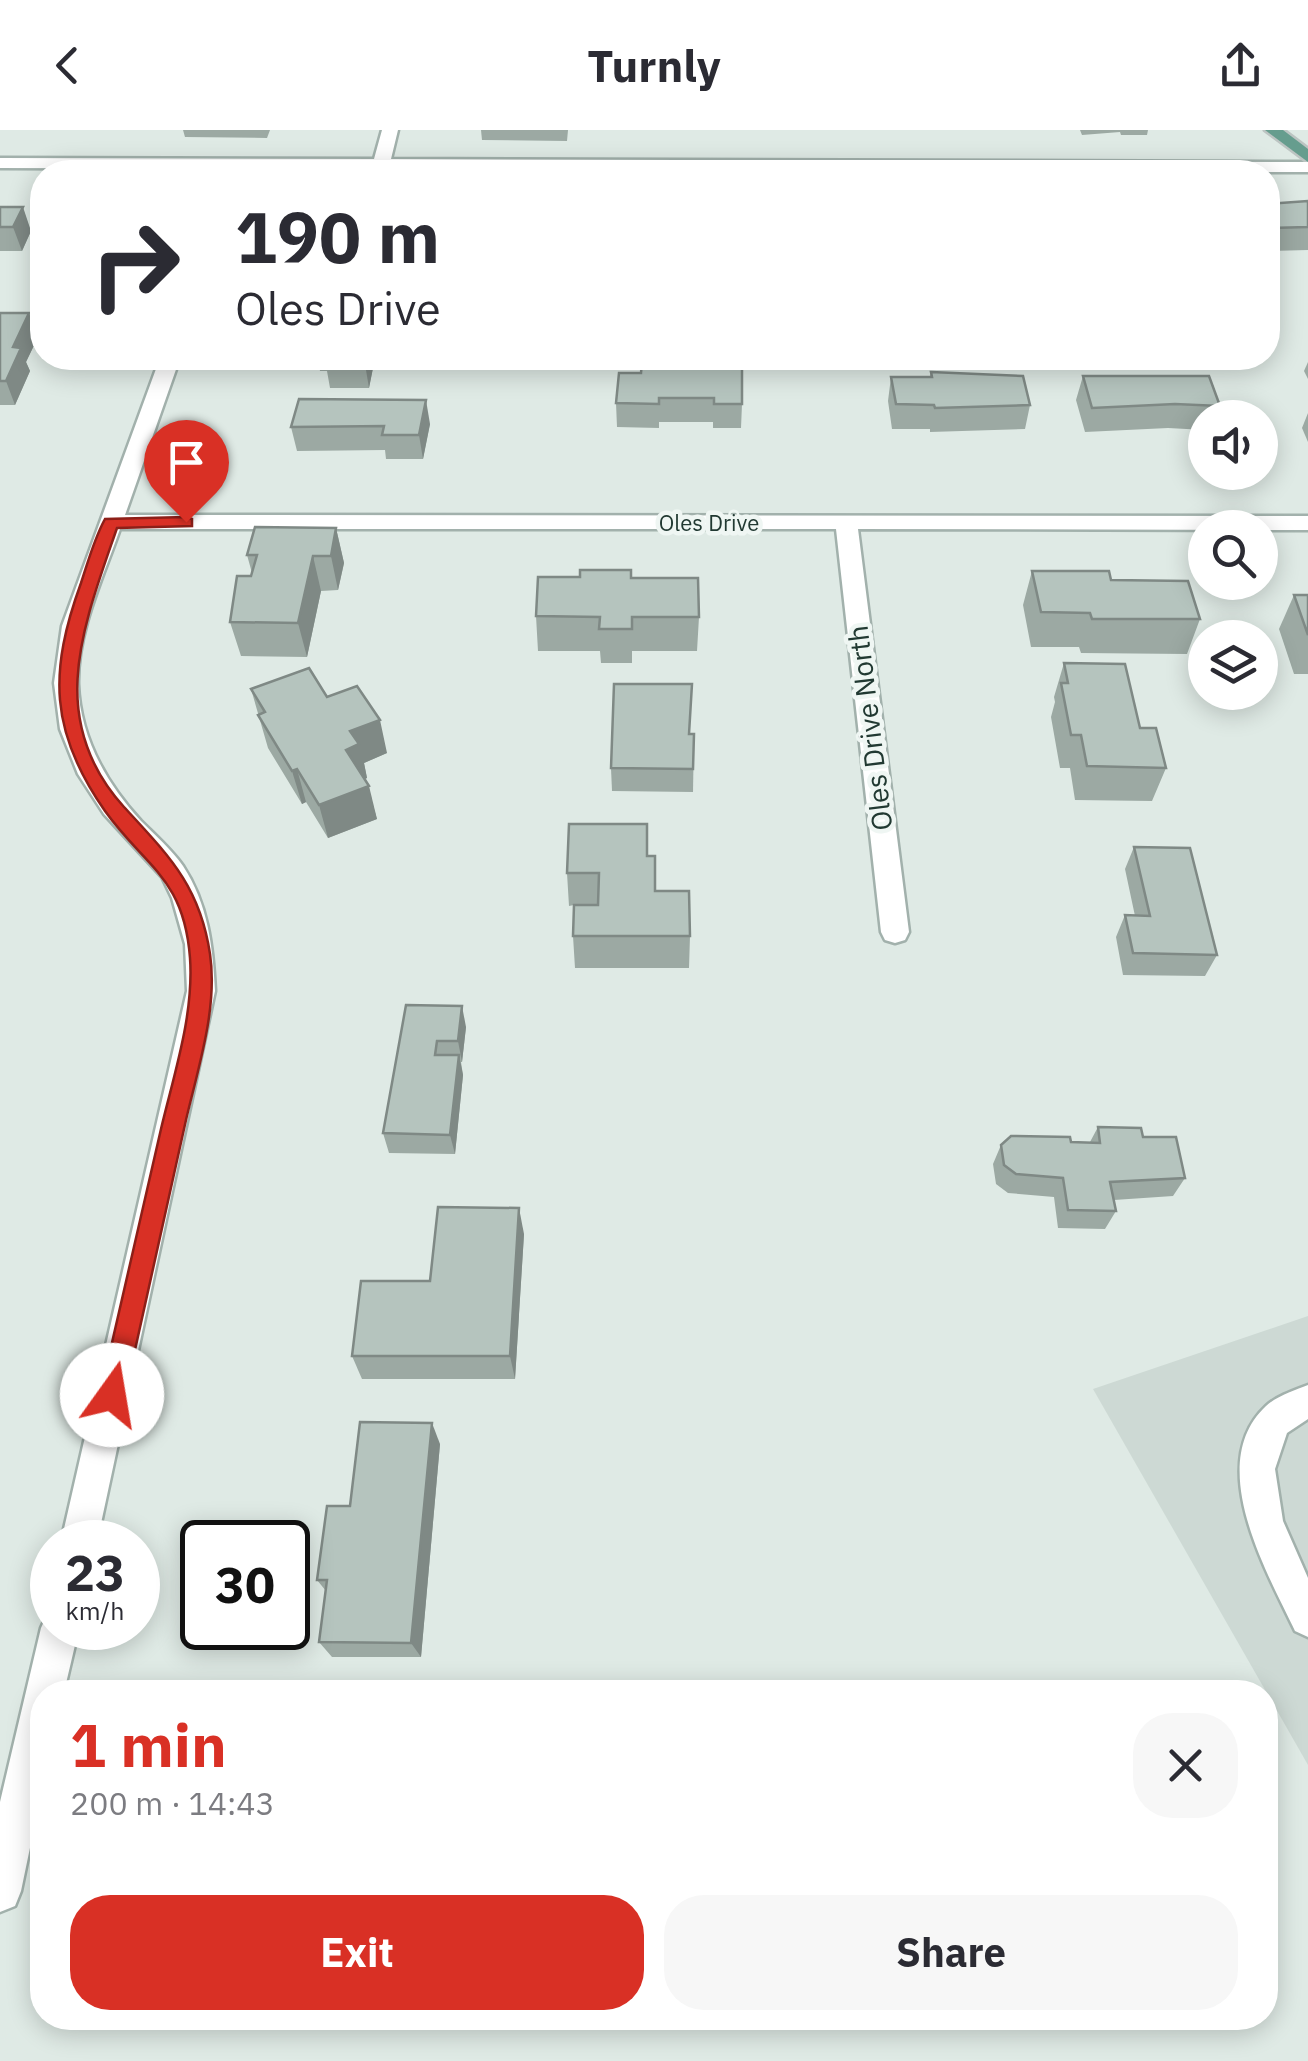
<!DOCTYPE html>
<html lang="en">
<head>
<meta charset="utf-8">
<style>
  body { margin:0; font-family:"IBM Plex Sans",sans-serif; background:#f7f7f7; color:#2b2b33; height:100vh; display:flex; flex-direction:column; font-size:38px; white-space:nowrap }
  * { box-sizing:border-box; margin:0 }
  p { font-size:32px; color:#7c7c81 }
  .icon { flex:none; width:55px; height:55px; fill:none; stroke:currentColor; stroke-width:2; stroke-linecap:round; stroke-linejoin:round }
  .map { position:relative; flex:1; overflow:hidden }
  .sheet { position:absolute; left:30px; top:1550px; width:1248px; height:350px; display:flex; flex-direction:column; background:#fff; border-radius:40px; box-shadow:0 5px 25px #0003 }
  .sheet>* { flex:none }
  .banner { position:absolute; left:30px; top:30px; width:1250px; height:210px; border-radius:40px; box-shadow:0 5px 25px #0003; background:#fff; color:#2b2b33; overflow:hidden }
  .tools { position:absolute; left:1188px; top:270px; display:grid; gap:20px }
  .tools a { display:grid; place-items:center; width:90px; height:90px; border-radius:50%; background:#fff; box-shadow:0 5px 25px #0003; font-size:50px }
  .speed { position:absolute; left:30px; top:1390px; display:flex; gap:20px; font-size:50px; font-weight:700; text-align:center }
  .speed>* { display:grid; place-content:center; width:130px; height:130px; border-radius:50%; background:#fff; box-shadow:0 5px 25px #0003; line-height:1 }
  .speed small { font-size:25px; font-weight:400 }
  .speed .limit { border:5px solid #111; border-radius:15px; background:#fff; color:#111 }
  .pin { position:absolute; display:grid; place-items:center; width:85px; height:85px; color:#fff; margin:-102px -42px; border-radius:50% 50% 50% 0; rotate:-45deg; box-shadow:0 0 10px #0007 }
  .pin .icon { rotate:45deg }
  .me { position:absolute; width:110px; margin:-55px; rotate:13deg; stroke-linejoin:round; filter:drop-shadow(0 0 8px #0008) }
  .turn { display:flex; align-items:center; gap:35px; height:210px; padding:0 40px; font-size:45px }
  .turn .icon { width:130px; height:130px; stroke-width:2.5 }
  .turn b { display:block; font-size:70px; line-height:85px }
  .round { display:grid; place-items:center; flex:none; width:105px; height:105px; border-radius:40px; background:#f7f7f7 }
  .head { display:flex; align-items:center; justify-content:space-between; height:170px; padding:0 40px }
  h1 { font-size:60px; font-weight:700; line-height:75px; color:#d93025 }
  .button { display:flex; gap:20px; margin-top:auto; padding:20px 40px }
  .button a { flex:1; height:115px; border-radius:40px; background:#d93025; color:#fff; font-size:40px; font-weight:700; line-height:115px; text-align:center }
  .button a+a { background:#f7f7f7; color:#2b2b33 }
  header { display:flex; justify-content:space-between; align-items:center; height:130px; padding:0 40px; background:#fff; font-size:45px; font-weight:700 }
  .map>svg:first-child { display:block }
  .built { fill:#cdd9d4 }
  .lines { fill:none; stroke-linecap:round; stroke-linejoin:round }
  .minor-casing { stroke:#a2b1ac; stroke-width:5 }
  .major-casing { stroke:#bcc4c2; stroke-width:5 }
  .minor { fill:#fff; fill-rule:evenodd }
  .major { fill:#669d8e; fill-rule:evenodd }
  .wall { fill:#9ca9a3 }
  .shaded-wall { fill:#7f8985 }
  .building { fill:#b5c4be; stroke:#7f8985; stroke-width:2.5 }
  .route { fill:#d93025; stroke:#8d1f18; stroke-width:2.5 }
  .labels { text-anchor:middle; stroke-width:9; stroke-linejoin:round; paint-order:stroke }
  .far-street-label { font-size:22px; fill:#213932; stroke:#eff6f3 }
  .street-label { font-size:28px; fill:#213932; stroke:#eff6f3 }
</style>
</head>
<body>
<header><svg class="icon" aria-label="back" viewBox="0 0 24 24"><path d="M15 5l-7 7 7 7"/></svg>Turnly<svg class="icon" aria-label="share" viewBox="0 0 24 24"><path d="M12 15V3M7 8l5-5 5 5M5 13v7h14v-7"/></svg></header>
<div class="map">
<svg width="1308" height="1931" viewBox="0 0 1308 1931">
  <rect width="100%" height="100%" fill="#dfeae5"/>
  <path class="built" d="M1308 1186V1635L1093 1259Z"/>
  <g class="lines">
    <g class="minor-casing">
      <g id="minor">
        <path d="M382 0H398L391 29 1308 32V42L0 38V28L374 29Z"/>
        <path d="M160 228H180L125 385 1308 386V400L858 399 909 802 905 810 895 813 885 810 881 802 836 399H120C103 448 77 501 78 554 80 607 106 653 141 691 155 705 172 720 183 736 208 774 213 817 215 861L97 1412H61L187 861 185 814 172 768 162 747 104 684 78 644 60 599 54 553 62 496Z"/>
        <path d="M1308 1255V1289L1287 1303 1275 1339 1283 1391 1308 1448V1507L1295 1501C1267 1442 1204 1334 1266 1276 1277 1266 1295 1260 1308 1255Z"/>
        <path d="M52 1482V1498H79L64 1562H42V1660L21 1761 15 1776 0 1782V1672L41 1498 47 1485Z"/>
      </g>
    </g>
    <g class="major-casing">
      <path id="major" d="M1265 0H1283L1308 19V32Z"/>
    </g>
    <use href="#minor" class="minor"/>
    <use href="#major" class="major"/>
  </g>
  <g class="wall">
    <path d="M183 0H270L267 8 185 7Z"/>
    <path d="M481 0H568L567 11 482 10Z"/>
    <path d="M1080 0H1148L1147 5H1121L1120 2 1082 5Z"/>
    <path d="M1308 71V120L1268 121V74Z"/>
    <path d="M0 77 31 101 22 121H0Z"/>
    <path d="M0 183H29L38 207 26 232 30 241 15 275H0Z"/>
    <path d="M317 228H375L369 258H330L327 241H320Z"/>
    <path d="M1308 232V249L1304 241Z"/>
    <path d="M931 242 1030 275 1025 299 930 302V299H892L888 271 891 247H930Z"/>
    <path d="M619 243 742 274 741 298H713V292H659V298L617 297 616 273Z"/>
    <path d="M1083 246 1220 276 1216 288H1205V300L1168 298 1085 302 1076 270Z"/>
    <path d="M1308 283V312L1302 298Z"/>
    <path d="M430 294 423 329H386L385 320 297 321 291 297Z"/>
    <path d="M336 398 344 433 338 460 321 461 307 527 241 526 230 492 251 446 252 443 247 425Z"/>
    <path d="M1032 441 1111 450 1200 489 1187 524 1081 523 1079 517H1031L1023 475Z"/>
    <path d="M631 448 699 487 697 521H632V533H601L600 521H538L536 486Z"/>
    <path d="M1294 465H1308V544H1294L1279 499Z"/>
    <path d="M1064 533 1140 598 1166 638 1152 671 1075 670 1070 638H1060L1051 587 1055 572 1054 567Z"/>
    <path d="M251 559 327 567 387 623 364 633 367 648 365 649 377 689 328 708 306 672 302 674 268 618Z"/>
    <path d="M690 604H694L693 662 612 661 611 638Z"/>
    <path d="M1134 717 1217 825 1205 846 1123 845 1116 807 1125 785 1135 786 1125 739Z"/>
    <path d="M647 726 655 761 690 806 689 838H575L573 806 574 775 569 776 567 743Z"/>
    <path d="M406 875 466 897 462 932H461L463 945 455 1024 389 1023 383 1003Z"/>
    <path d="M1098 997 1143 1007 1185 1048 1173 1066 1114 1070 1116 1081 1105 1099 1058 1098 1054 1067 1008 1063 996 1054 993 1034 1001 1015 1090 1012Z"/>
    <path d="M524 1104 515 1249H362L352 1226 430 1151Z"/>
    <path d="M440 1314 421 1527H332L319 1512 326 1461 317 1450 350 1376Z"/>
  </g>
  <g class="shaded-wall">
    <path d="M23 77 31 101 22 121 13 97Z"/>
    <path d="M29 183 38 207 26 232 30 241 15 275 6 251 13 217Z"/>
    <path d="M366 228H375L369 258 365 234Z"/>
    <path d="M426 270 430 294 423 329 419 305Z"/>
    <path d="M336 398 344 433 338 460 331 426Z"/>
    <path d="M313 426 321 461 307 527 298 493Z"/>
    <path d="M380 590 387 623 364 633 367 648 354 653 346 620 350 601Z"/>
    <path d="M297 639 306 672 302 674 292 641Z"/>
    <path d="M369 656 377 689 328 708 319 675Z"/>
    <path d="M462 876 466 897 462 932 458 911Z"/>
    <path d="M459 925 463 945 455 1024 450 1005Z"/>
    <path d="M519 1078 524 1104 515 1249 510 1226Z"/>
    <path d="M432 1293 440 1314 421 1527 411 1513Z"/>
  </g>
  <g class="building">
    <path d="M1308 71V97L1268 98V74Z"/>
    <path d="M0 77H23L13 97H0Z"/>
    <path d="M0 183H29L13 217 21 218 6 251H0Z"/>
    <path d="M327 228H366L365 234H325Z"/>
    <path d="M642 231 742 235V274H714V268H659V274L616 273 619 243H641Z"/>
    <path d="M931 242 1023 246 1030 275 935 278 934 275 896 274 891 247H932Z"/>
    <path d="M1083 246H1209L1220 276 1175 274 1092 278Z"/>
    <path d="M299 269 426 270 419 305H382L384 296 291 297Z"/>
    <path d="M255 397 336 398 331 426H313L298 493 230 492 237 446H251L257 425H247Z"/>
    <path d="M580 440H631V448H698L699 487H632V499H599L600 487 536 486 538 447H580Z"/>
    <path d="M1032 441H1109L1111 450 1188 451 1200 489H1092L1090 483 1041 482Z"/>
    <path d="M1294 465H1308V505Z"/>
    <path d="M1064 533 1125 534 1140 598H1156L1166 638 1087 636 1081 605H1071L1061 553H1068Z"/>
    <path d="M309 538 327 567 357 556 380 590 350 601 359 614 346 620 369 656 319 675 297 639 292 641 258 585 265 582 251 559Z"/>
    <path d="M614 554H692L689 604H694L693 639 611 638Z"/>
    <path d="M569 694H647V726H655V761H689L690 806H573L574 775H598L599 743H567Z"/>
    <path d="M1134 717 1190 718 1217 825 1133 823 1125 785 1150 786Z"/>
    <path d="M406 875 462 876 458 911H437L435 925H459L450 1005 383 1003Z"/>
    <path d="M1098 997 1141 998 1143 1007H1176L1185 1048 1110 1052 1116 1081 1068 1080 1063 1048 1016 1044 1004 1035 1001 1015 1011 1006 1070 1007 1071 1012 1100 1013Z"/>
    <path d="M438 1077 519 1078 510 1226H352L361 1151H430Z"/>
    <path d="M360 1292 432 1293 411 1513 319 1512 327 1450H317L327 1376H350Z"/>
  </g>
  <path class="route" d="M186 387 192 389V396L117 398C84 494 44 589 124 677 169 726 200 756 210 824 218 878 198 938 186 990 166 1081 146 1173 125 1265L122 1274 112 1277 103 1274 100 1265C120 1176 141 1088 161 999 174 944 194 885 190 828 184 747 145 737 105 681 49 601 49 541 81 453 88 432 94 409 105 389Z"/>
  <g class="labels">
    <g class="far-street-label">
      <text x="709" y="401">Oles Drive</text>
    </g>
    <g class="street-label">
      <text transform="translate(870 598) rotate(-97)" y="10">Oles Drive North</text>
    </g>
  </g>
</svg>
<div class="tools">
<a><svg class="icon" aria-label="sound" viewBox="0 0 24 24"><path d="M4 9h4l5-4v14l-5-4H4zM17 9q2 3 0 6"/></svg></a>
<a><svg class="icon" aria-label="search" viewBox="0 0 24 24"><circle cx="10" cy="10" r="6"/><path d="M15 15l6 6"/></svg></a>
<a><svg class="icon" aria-label="layers" viewBox="0 0 24 24"><path d="M12 4l9 5-9 5-9-5zM3 14l9 5 9-5"/></svg></a>
</div>
<div class="speed"><div>23<small>km/h</small></div><div class="limit">30</div></div>
<div class="pin" style="left:186px;top:392px;background:#d93025"><svg class="icon" aria-label="arrive" viewBox="0 0 24 24"><path d="M6 21V4h12l-3 4 3 4H6"/></svg></div>
<svg class="me" style="left:112px;top:1265px" viewBox="-20 -20 40 40"><circle r="19" fill="#fff"/><path d="M0-13L10 11 0 6-10 11z" fill="#d93025"/></svg>
<div class="banner">
<div class="turn"><svg class="icon" aria-label="right" viewBox="0 0 24 24"><path d="M7 20v-9h11M14 6l5 5-5 5"/></svg><div><b>190 m</b>Oles Drive</div></div>
</div>
<section class="sheet">
<div class="head"><div><h1>1 min</h1><p>200 m · 14:43</p></div><a class="round"><svg class="icon" aria-label="close" viewBox="0 0 24 24"><path d="M6 6l12 12M18 6L6 18"/></svg></a></div>
<div class="button"><a>Exit</a><a>Share</a></div>
</section>
</div>
</body>
</html>
